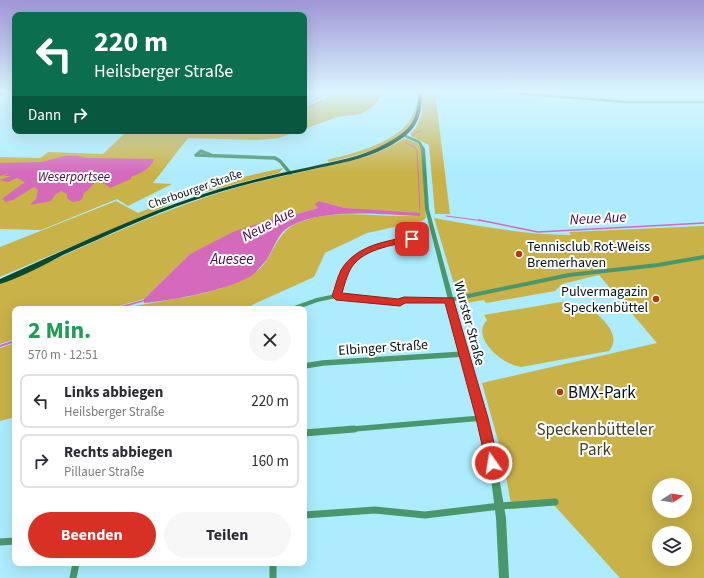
<!DOCTYPE html>
<html lang="de">
<head>
<meta charset="utf-8">
<style>
  body { margin:0; font-family:"Source Sans 3",sans-serif; background:#f7f7f7; color:#2b2b33; height:100vh; display:flex; flex-direction:column; font-size:15px; white-space:nowrap }
  * { box-sizing:border-box; margin:0 }
  p { font-size:13px; color:#7c7c81 }
  .icon { flex:none; width:22px; height:22px; fill:none; stroke:currentColor; stroke-width:2; stroke-linecap:round; stroke-linejoin:round }
  .map { position:relative; flex:1; overflow:hidden }
  .sheet { position:absolute; left:12px; top:306px; width:295px; height:260px; display:flex; flex-direction:column; background:#fff; border-radius:8px; box-shadow:0 4px 16px #0002 }
  .sheet>* { flex:none }
  .top-card { position:absolute; left:12px; top:12px; width:295px; height:122px; border-radius:8px; box-shadow:0 4px 16px #0002; background:#0b6e4f; color:#fff; overflow:hidden }
  .needle { width:26px; rotate:78deg }
  .fabs { position:absolute; left:652px; top:478px; display:grid; gap:8px }
  .fabs a { display:grid; place-items:center; width:40px; height:40px; border-radius:50%; background:#fff; box-shadow:0 4px 16px #0002; font-size:20px }
  .pin { position:absolute; display:grid; place-items:center; width:34px; height:34px; color:#fff; margin:-17px; border-radius:8px; box-shadow:0 2px 6px #0006 }
  .me { position:absolute; width:44px; margin:-22px; rotate:347deg; stroke-linejoin:round; filter:drop-shadow(0 0 3px #0008) }
  .turn { display:flex; align-items:center; gap:14px; height:84px; padding:0 16px; font-size:18px }
  .turn .icon { width:52px; height:52px; stroke-width:2.5 }
  .turn b { display:block; font-size:28px; line-height:34px }
  .then { display:flex; align-items:center; height:38px; padding:0 16px; background:#0003; gap:8px; font-size:15px }
  .round { display:grid; place-items:center; flex:none; width:42px; height:42px; border-radius:21px; background:#f7f7f7 }
  .headline { display:flex; align-items:center; justify-content:space-between; height:68px; padding:0 16px }
  h1 { font-size:24px; font-weight:700; line-height:30px; color:#1e9e55 }
  .button { display:flex; gap:8px; margin-top:auto; padding:8px 16px }
  .button a { flex:1; height:46px; border-radius:24px; background:#d93025; color:#fff; font-size:16px; font-weight:700; line-height:46px; text-align:center }
  .button a+a { background:#f7f7f7; color:#2b2b33 }
  ul { padding:0; list-style:none }
  li { display:flex; align-items:center; gap:12px; height:54px; margin:0 8px 6px; padding:0 8px; border:2px solid #e1e1e2; border-radius:8px }
  li div { flex:1 }
  li b { display:block; font-size:15px }
  li em { font-style:normal }
  .map>svg:first-child { display:block }
  .green { fill:#c9b248; fill-rule:evenodd }
  .water { fill:#d56abc }
  .lines { fill:none; stroke-linecap:round; stroke-linejoin:round }
  .stream-far2 { stroke:#d56abc; stroke-width:1 }
  .stream-far1 { stroke:#d56abc; stroke-width:1.5 }
  .stream { stroke:#d56abc; stroke-width:2 }
  .minor-far4 { stroke:#4b976c; stroke-width:2.5 }
  .minor-far3 { stroke:#4b976c; stroke-width:3.5 }
  .minor-far2 { stroke:#4b976c; stroke-width:4 }
  .minor-far1 { stroke:#4b976c; stroke-width:5.5 }
  .minor { stroke:#4b976c; stroke-width:7 }
  .tertiary { fill:#4b976c; fill-rule:evenodd }
  .primary { fill:#0e482c; fill-rule:evenodd }
  .rail { stroke:#57818d; stroke-width:1; stroke-dasharray:1 2.5; stroke-linecap:butt }
  .route { fill:#d93025; stroke:#8d1f18 }
  .poi-dot { fill:#be3600; stroke:#fff; stroke-width:1.5 }
  .labels { text-anchor:middle; stroke-width:4; stroke-linejoin:round; paint-order:stroke }
  .far-street-label { font-size:12px; fill:#00141a; stroke:#fff }
  .far-water-label { font-size:13px; font-style:italic; fill:#4d0841; stroke:#fff }
  .poi-label { font-size:14px; fill:#00141a; stroke:#fff; text-anchor:start }
  .street-label { font-size:14px; fill:#00141a; stroke:#fff }
  .water-label { font-size:15px; font-style:italic; fill:#4d0841; stroke:#fff }
  .near-poi-label { font-size:17px; fill:#00141a; stroke:#fff; text-anchor:start }
  .near-park-label { font-size:17px; fill:#443f26; stroke:#fff }
</style>
</head>
<body>
<div class="map">
<svg width="704" height="578" viewBox="0 0 704 578">
  <rect width="100%" height="100%" fill="#acecfe"/>
  <g class="green">
    <path d="M339 92H387L383 94 374 106 361 114 337 117 304 129V108Z"/>
    <path d="M423 92H435L450 214H435L429 145 411 136V133L416 128 422 114V99Z"/>
    <path d="M415 105H418C412 145 362 154 329 162L327 160C355 153 412 140 415 105Z"/>
    <path d="M127 131H298L279 138 259 140 188 138 153 183 172 184 128 206 117 199 41 230 0 229V157L40 158 48 152 103 154Z"/>
    <path d="M404 138 417 143 422 150 426 218 422 221 367 233 325 253 314 277 252 305 253 309H122C163 299 216 297 253 274 275 260 273 232 300 222 339 207 380 219 420 215L345 208 319 201 318 208 290 216 269 220 190 254 144 299 108 309H15V339L0 344V284C73 252 145 216 222 192 253 182 286 176 319 168 348 162 379 156 404 138Z"/>
    <path d="M283 168 279 173 215 189 180 200 0 277V247L116 201 138 213C187 192 230 179 283 168Z"/>
    <path d="M434 218C480 226 524 235 571 235L569 232 704 226V578H620L554 505 512 509 502 455 482 383 657 343 599 275 562 284 555 291 486 303 484 300 460 304ZM659 485H685V511H659ZM659 533H685V559H659Z"/>
    <path d="M567 301C572 306 581 305 588 308 601 315 623 336 609 351L521 367C503 365 470 338 487 320L484 315Z"/>
    <path d="M15 343V417L0 421V348Z"/>
  </g>
  <g class="water">
    <path d="M65 156H77L88 158 154 159C152 169 140 173 131 177V179L110 188 105 184 96 181 89 189 84 193 82 199 79 201 72 202 67 198V194L61 191 55 195 51 201 30 205 36 199 38 190 34 187 13 200 6 202 2 199 25 182 17 178 8 182 0 180 11 176H4L9 173 0 176V163L41 162Z"/>
    <path d="M319 201 345 208 420 213V216C381 215 324 207 289 227 276 234 273 254 263 264 260 267 258 270 255 273 236 289 170 301 144 303V299L190 254 233 232 269 220 290 216 318 208 315 204Z"/>
  </g>
  <g class="lines">
    <g class="stream-far2">
      <path d="M304 105 333 92"/>
      <path d="M304 109 342 92"/>
      <path d="M413 136 417 132 421 131"/>
      <path d="M407 140 406 143 415 147 417 150 420 210"/>
      <path d="M446 216 484 221"/>
    </g>
    <g class="stream-far1">
      <path d="M479 220 538 232 704 223"/>
      <path d="M113 309 146 300"/>
    </g>
    <path class="stream" d="M0 346 15 341"/>
    <path class="minor-far4" d="M499 92 627 102H704"/>
    <path class="minor-far3" d="M211 155 201 151 196 155 275 158 280 161 290 173"/>
    <g class="minor-far2">
      <path d="M336 296C340 287 341 275 347 267 362 244 395 241 420 238"/>
      <path d="M292 309 317 300 336 296 400 302 404 300H449L569 275 658 265 704 257"/>
    </g>
    <g class="minor-far1">
      <path d="M304 366 323 363 464 354"/>
      <path d="M342 430 482 418"/>
    </g>
    <g class="minor">
      <path d="M304 433 354 429"/>
      <path d="M304 515 375 510 425 515 500 506 555 502"/>
      <path d="M0 542 15 541"/>
      <path d="M273 563V578"/>
      <path d="M73 578 76 563"/>
    </g>
    <path class="tertiary" d="M402 134H404L420 141 425 149 429 209 486 418 498 471 506 518 509 578H499L496 518 490 471 478 418 425 209 421 149 418 143 402 136Z"/>
    <g class="primary">
      <path d="M2 92H7L0 95V93Z"/>
      <path d="M418 92H422C422 122 414 133 388 147 363 160 336 164 309 170 270 178 230 188 192 201 148 216 106 236 63 255 44 265 20 278 0 284V279C72 247 143 212 219 189 249 181 279 173 310 167 335 161 362 157 385 144 411 130 418 121 418 92Z"/>
    </g>
    <path class="rail" d="M304 107 339 92"/>
  </g>
  <linearGradient id="sky" x2="0" y2="1"><stop stop-color="#a096d6"/><stop offset="0.53" stop-color="#daf6ff"/><stop offset="1" stop-color="#daf6ff" stop-opacity="0"/></linearGradient>
  <rect width="704" height="173" fill="url(#sky)"/>
  <path class="route" d="M412 236 415 237V240C393 246 360 248 349 272 346 279 344 286 342 293L398 299 404 297 453 298 488 418 499 463 497 468 492 470 488 468 486 463 476 418 445 303H405L400 306 336 300 332 296C335 288 337 278 341 270 356 245 387 241 412 236Z"/>
  <g class="poi-dot">
    <circle cx="519" cy="254" r="4"/>
    <circle cx="656" cy="299" r="4"/>
    <circle cx="560" cy="392" r="4"/>
  </g>
  <g class="labels">
    <g class="far-street-label">
      <text transform="translate(195 189) rotate(-19)" y="4">Cherbourger Straße</text>
    </g>
    <g class="far-water-label">
      <text x="74" y="181">Weserportsee</text>
    </g>
    <g class="poi-label">
      <text x="527" y="251">Tennisclub Rot-Weiss<tspan x="527" dy="16">Bremerhaven</tspan></text>
      <text x="648" y="296" text-anchor="end">Pulvermagazin<tspan x="648" dy="16">Speckenbüttel</tspan></text>
    </g>
    <g class="street-label">
      <text transform="translate(470 323) rotate(75)" y="5">Wurster Straße</text>
      <text transform="translate(383 347) rotate(-4)" y="5">Elbinger Straße</text>
    </g>
    <g class="water-label">
      <text transform="translate(598 218) rotate(-3)" y="5">Neue Aue</text>
      <text transform="translate(268 224) rotate(-28)" y="5">Neue Aue</text>
      <text x="232" y="264">Auesee</text>
    </g>
    <g class="near-poi-label">
      <text x="568" y="398">BMX-Park</text>
    </g>
    <g class="near-park-label">
      <text x="595" y="435">Speckenbütteler<tspan x="595" dy="20">Park</tspan></text>
    </g>
  </g>
</svg>
<div class="fabs">
<a><svg class="needle" viewBox="-14 -14 28 28"><path d="M0-13l5 13h-10z" fill="#e53935"/><path d="M0 13l5-13h-10z" fill="#7c7c81"/></svg></a>
<a><svg class="icon" aria-label="layers" viewBox="0 0 24 24"><path d="M12 4l9 5-9 5-9-5zM3 14l9 5 9-5"/></svg></a>
</div>
<div class="pin" style="left:412px;top:239px;background:#d93025"><svg class="icon" aria-label="arrive" viewBox="0 0 24 24"><path d="M6 21V4h12l-3 4 3 4H6"/></svg></div>
<svg class="me" style="left:492px;top:463px" viewBox="-20 -20 40 40"><circle r="17" fill="#d93025" stroke="#fff" stroke-width="3"/><path d="M0-11L8 9 0 5-8 9z" fill="#fff"/></svg>
<div class="top-card">
<div class="turn"><svg class="icon" aria-label="left" viewBox="0 0 24 24"><path d="M17 20v-9H6M10 6l-5 5 5 5"/></svg><div><b>220 m</b>Heilsberger Straße</div></div>
<div class="then">Dann<svg class="icon" aria-label="right" viewBox="0 0 24 24"><path d="M7 20v-9h11M14 6l5 5-5 5"/></svg></div>
</div>
<section class="sheet">
<div class="headline"><div><h1>2 Min.</h1><p>570 m · 12:51</p></div><a class="round"><svg class="icon" aria-label="close" viewBox="0 0 24 24"><path d="M6 6l12 12M18 6L6 18"/></svg></a></div>
<ul>
<li><svg class="icon" aria-label="left" viewBox="0 0 24 24"><path d="M17 20v-9H6M10 6l-5 5 5 5"/></svg><div><b>Links abbiegen</b><p>Heilsberger Straße</p></div><em>220 m</em></li>
<li><svg class="icon" aria-label="right" viewBox="0 0 24 24"><path d="M7 20v-9h11M14 6l5 5-5 5"/></svg><div><b>Rechts abbiegen</b><p>Pillauer Straße</p></div><em>160 m</em></li>
</ul>
<div class="button"><a>Beenden</a><a>Teilen</a></div>
</section>
</div>
</body>
</html>
